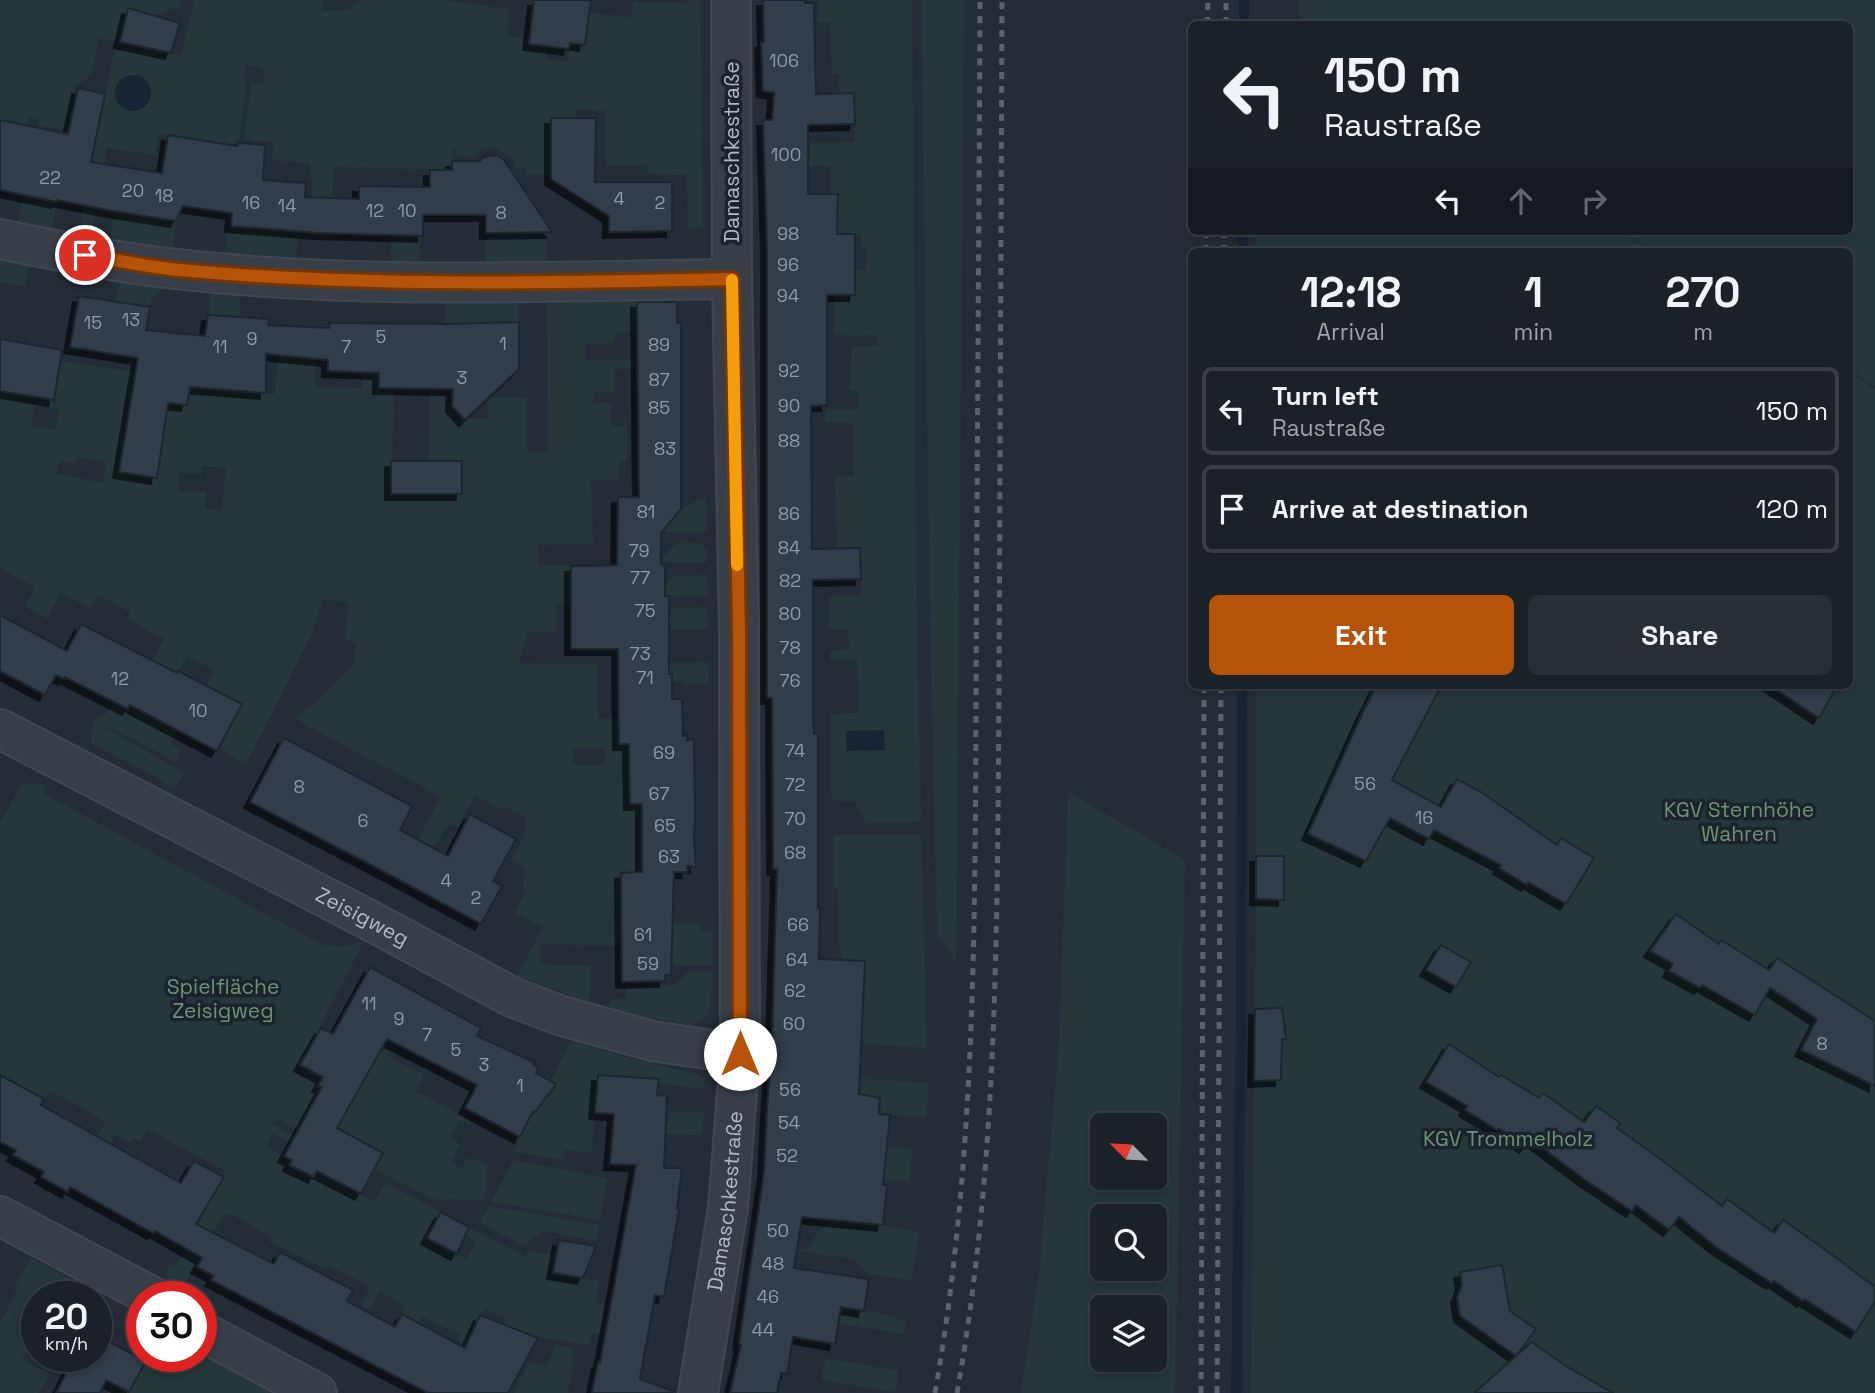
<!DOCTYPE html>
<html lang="en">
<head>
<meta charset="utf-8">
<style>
  body { margin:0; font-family:"Space Grotesk",sans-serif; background:#282e35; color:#f1f3f6; height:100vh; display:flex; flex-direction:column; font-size:26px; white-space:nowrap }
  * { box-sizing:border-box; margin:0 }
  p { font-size:23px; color:#a0a3a8 }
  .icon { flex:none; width:38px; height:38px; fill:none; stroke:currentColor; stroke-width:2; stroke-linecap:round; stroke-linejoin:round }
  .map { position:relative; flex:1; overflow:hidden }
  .panel { position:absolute; left:1188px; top:248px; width:665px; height:441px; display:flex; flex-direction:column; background:#1b2129; border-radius:10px; box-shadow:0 4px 10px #0003,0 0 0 2px #393e46 }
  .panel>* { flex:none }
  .top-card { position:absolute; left:1188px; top:21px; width:665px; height:214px; border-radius:10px; box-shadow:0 4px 10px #0003,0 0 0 2px #393e46; background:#1b2129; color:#f1f3f6; overflow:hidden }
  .needle { width:46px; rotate:294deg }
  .controls { position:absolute; left:1090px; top:1113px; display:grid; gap:14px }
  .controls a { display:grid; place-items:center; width:77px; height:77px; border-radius:10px; background:#1b2129; box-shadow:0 4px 10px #0003,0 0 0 2px #393e46; font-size:35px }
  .speed { position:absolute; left:21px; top:1281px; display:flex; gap:14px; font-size:35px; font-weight:700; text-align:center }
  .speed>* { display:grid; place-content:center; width:91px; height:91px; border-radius:50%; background:#1b2129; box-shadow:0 4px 10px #0003,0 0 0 2px #393e46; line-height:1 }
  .speed small { font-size:18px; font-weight:400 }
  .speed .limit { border:10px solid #d22; background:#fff; color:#111 }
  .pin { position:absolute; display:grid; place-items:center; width:60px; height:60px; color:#fff; margin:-30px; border:4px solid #fff; border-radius:50%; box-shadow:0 2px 7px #0007 }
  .me { position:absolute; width:77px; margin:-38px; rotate:0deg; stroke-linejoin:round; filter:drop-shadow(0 0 5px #0008) }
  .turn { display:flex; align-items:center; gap:24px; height:147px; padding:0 21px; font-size:32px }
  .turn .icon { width:91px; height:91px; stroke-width:2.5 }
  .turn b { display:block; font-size:49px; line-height:60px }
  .lanes { display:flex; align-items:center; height:66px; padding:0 21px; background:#0003; justify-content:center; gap:35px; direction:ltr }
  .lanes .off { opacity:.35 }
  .eta { display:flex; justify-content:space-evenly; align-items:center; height:119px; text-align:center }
  .eta b { font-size:42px; font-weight:800; line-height:49px }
  .button { display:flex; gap:14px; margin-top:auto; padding:14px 21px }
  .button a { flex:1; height:80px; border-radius:10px; background:#b45309; color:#fff; font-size:28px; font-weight:800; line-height:80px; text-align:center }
  .button a+a { background:#282e35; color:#f1f3f6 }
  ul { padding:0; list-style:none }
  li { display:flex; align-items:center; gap:21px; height:88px; margin:0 14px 10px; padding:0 7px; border:4px solid #393e46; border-radius:10px }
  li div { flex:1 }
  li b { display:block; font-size:26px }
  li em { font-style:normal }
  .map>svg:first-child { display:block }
  .green { fill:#253739; fill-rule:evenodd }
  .water { fill:#182434 }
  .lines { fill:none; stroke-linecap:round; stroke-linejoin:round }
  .stream { stroke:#182434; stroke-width:10 }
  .building { fill:#333e4b; stroke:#1e252f; stroke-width:2; filter:url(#shadow) }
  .minor-casing { stroke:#404751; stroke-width:42 }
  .minor { stroke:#373e48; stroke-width:38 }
  .rail { stroke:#59636f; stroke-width:5; stroke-dasharray:7 7; stroke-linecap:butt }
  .route-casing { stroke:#753606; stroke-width:18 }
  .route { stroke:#b45309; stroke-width:12 }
  .slow { stroke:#f59e0b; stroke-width:12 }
  .labels { text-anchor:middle; stroke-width:7; stroke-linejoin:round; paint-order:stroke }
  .number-label { font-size:18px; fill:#9199a4 }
  .street-label { font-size:21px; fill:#b2b9c4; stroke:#1c232d }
  .park-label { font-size:21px; fill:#6b9374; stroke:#1c232d }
</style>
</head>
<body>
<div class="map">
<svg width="1875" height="1393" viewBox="0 0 1875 1393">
  <defs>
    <filter id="shadow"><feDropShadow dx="-6" dy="6" stdDeviation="0" flood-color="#0009"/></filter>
  </defs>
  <rect width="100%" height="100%" fill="#242c37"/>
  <g class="green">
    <path d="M0 0H181L180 7 166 11 156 16 128 8 120 42 181 55 194 0H323L322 11 348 10 360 0H439L509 9 507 36 530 39 529 44 547 46 546 59 567 62 570 43 585 44 589 13 632 17 633 2 688 3 689 0H700L703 228 688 229 687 175 648 174 647 165H606L605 111 575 109V118L551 175H526V168H515V160C499 151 491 138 474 157L457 156V148L453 147 451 170 334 167 332 198 309 232 312 182 310 163 272 160 273 142 244 140 251 83 263 84 265 68 246 65 243 81 246 82 240 137 233 145 158 134 155 155 107 148 91 237 78 234 116 41 99 38 91 75 75 87 66 130 44 126 39 150 33 149 39 120 28 117 26 125 5 121 3 125H0Z"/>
    <path d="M818 0H912L916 563 921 822 866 823 855 801H834L831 793V714L859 713 857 659 830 660V651L849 649 848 629H829V596H861L860 548H837L835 477 854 476 853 423 825 422V409H859L858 390H850L852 346H878V336L834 335V298L836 295H855L856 281 835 280V271L866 270V248L861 247V234H838L837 221 831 194V166H807V143L855 142 854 93H839V74H832L830 22H818Z"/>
    <path d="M921 0H964L956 963 937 933 930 610Z"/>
    <path d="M1299 0H1875V386L1850 371V252H1655L1620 231H1850V24H1299Z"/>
    <path d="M24 195 57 202 52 230 17 224Z"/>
    <path d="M114 212 177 220 173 249 109 240Z"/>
    <path d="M231 226 298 230 296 260 225 255 227 231Z"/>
    <path d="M1256 231H1618L1651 252H1256Z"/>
    <path d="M493 233H546L547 261 485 263V242Z"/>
    <rect x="391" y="236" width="29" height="28"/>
    <path d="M0 252 31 259 25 287 0 282Z"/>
    <path d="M120 275 165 282 161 291 152 297 150 307 116 302Z"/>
    <path d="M211 287 241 289 239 317 208 315Z"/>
    <path d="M637 292V331L615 332V343L585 345V360L637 359V368L615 369V392L593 393V403H611V426H627V461H619V480H591L593 544 538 545 539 566H571V583H595L594 603H556V632H528L519 663 598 664V718L619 719V744H630L641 771H626L628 804H642L643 872 621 873 622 946 540 944V962L552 966H591L590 1002 517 976 543 927 515 913 526 891 523 890 525 868 511 860 525 834 526 817 503 806 501 809 475 796 458 827 451 825 446 827 434 848 418 839 441 797 295 719 322 696 354 664 356 643 345 639 349 602 323 600 311 636 246 764 219 748 242 704 207 685 214 670 187 656 154 717 178 731 171 744 181 750 176 762 127 736 101 725 184 773 175 788 91 743 93 721 107 713 114 702 128 709 164 639 127 619 130 612 97 595 90 608 60 593 47 619 25 607 35 587 0 568V391L60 361 136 372 168 403 187 405 190 387 275 394 278 355 316 358 315 387 362 388 363 372H379L394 388 391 493 461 494V461H429L430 383 461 419H488L487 398H527V452L548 453 547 295ZM34 405 59 409 56 430 31 426ZM77 457 106 461 103 483 56 473 60 461 75 464ZM202 466 226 468 222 511 205 509 206 492 178 491 179 473 202 474ZM573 748H605V765H573Z"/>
    <path d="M518 295 519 323H446V297Z"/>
    <path d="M1850 373 1875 389V1393H1251L1256 899V686H1850Z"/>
    <path d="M706 498 707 532H661C675 517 685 502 706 498Z"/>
    <path d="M681 543H699L707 549V562H661L672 547Z"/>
    <path d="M707 575 708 595 666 596 668 580 675 576Z"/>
    <path d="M707 607 708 629 661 630V615H671L672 608Z"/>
    <path d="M708 662 709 683 684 684V681L672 682 662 675 661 663Z"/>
    <path d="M22 783 43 784 45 794 321 944C340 949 354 944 373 939L363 943 300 1065 306 1068 312 1058 328 1067 319 1085 322 1087 315 1099 334 1110 347 1085 358 1090 368 1072 367 1045 424 1075 416 1092 472 1120 470 1125 459 1120 450 1138 460 1144 451 1162 462 1168 468 1157 487 1165C488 1178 488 1189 482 1201L432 1199 375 1169 383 1153 356 1138 347 1155 276 1118 272 1124 300 1139 297 1145 273 1133 266 1147 292 1160 290 1165 314 1177 324 1159 363 1171 353 1190 374 1201 385 1183 441 1212 428 1238 466 1259 476 1241 465 1235 469 1227 525 1256 528 1251 556 1256 553 1273 599 1281 595 1303 607 1305 602 1334 591 1333 589 1345 534 1336 509 1391 497 1385 491 1348 506 1318 484 1308 475 1326 474 1352 460 1345V1334L422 1316 419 1322 403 1314 404 1307C399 1301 387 1296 380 1291L370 1310 361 1305 370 1286 328 1265 326 1269 269 1242 271 1236 229 1213 220 1220 180 1293 168 1285 167 1268 178 1263 226 1171 147 1129 140 1141 135 1138 131 1143 115 1135 103 1158 97 1136 105 1121 50 1091 44 1099 0 1075V823Z"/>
    <path d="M1068 792 1185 860 1175 1393H1021L1039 1273 1059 1043ZM1155 1125V1178H1102V1125ZM1155 1216V1269H1102V1216ZM1155 1307V1360H1102V1307Z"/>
    <path d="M834 835H921L927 1048 863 1044V1028L840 1027V991L864 992 865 961 842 960 839 945 838 888 833 887Z"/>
    <path d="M664 924H701L702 932H712V965H675L674 963H665Z"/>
    <path d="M686 972H712L711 1005 707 1015 699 1022 690 1025 646 1017 609 1007 610 999H626V986C645 986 677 992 686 972Z"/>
    <path d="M571 1041 633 1059 697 1074 704 1079 706 1089 659 1084V1079L599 1075 591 1153 565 1150 563 1160 513 1152C531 1115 553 1079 571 1041Z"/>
    <path d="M838 1077 928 1083 927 1117 879 1114 880 1098 836 1095Z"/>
    <path d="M669 1111 704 1113 702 1135 664 1134 658 1122H669Z"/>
    <path d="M856 1144 913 1149 909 1182 825 1173Z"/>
    <path d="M513 1160 607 1178 600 1220 491 1202Z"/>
    <path d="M489 1206 599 1225 596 1241 544 1231 534 1237 524 1246 480 1223Z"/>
    <path d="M831 1220 882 1225 919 1232 912 1280 868 1274 853 1259 797 1251 808 1248 817 1233Z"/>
    <path d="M31 1258 105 1297 96 1314V1297H37V1330L22 1359 50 1374 39 1393H0V1323L17 1292 13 1290Z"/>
    <path d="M813 1302 879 1313 906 1321 904 1334 808 1319Z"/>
    <path d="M201 1343 292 1393H108L113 1384 129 1392 148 1356H201Z"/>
    <path d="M555 1345 574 1348 571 1363 573 1364 568 1393H514L530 1361 546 1367Z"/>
    <path d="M826 1358 899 1371 895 1392 821 1380Z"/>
  </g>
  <g class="water">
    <circle cx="133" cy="93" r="18"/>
    <path d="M884 730 885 750 847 751 846 731Z"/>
  </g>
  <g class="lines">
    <g class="stream">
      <path d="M1244 24V0"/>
      <path d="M1243 252V231"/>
      <path d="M1236 1393 1241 1028 1242 686"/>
    </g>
  </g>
  <g class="building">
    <path d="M534 0H591L585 45 570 43 569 49 529 44Z"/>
    <path d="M763 0H805V3H814L816 94 854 93 855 124 808 125V194H838L837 234H855V295H827V405L811 406 812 549 860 548 861 579 813 580V717L814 734H818V908H820L819 959 865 961 859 1094 880 1098 879 1114 890 1115 883 1185H887L883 1225 802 1217 794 1268 869 1279 864 1311 841 1307 835 1344 793 1337 787 1374 781 1373 777 1393H730L741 1345 739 1344 764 1172 767 1110 772 1039 777 869H773L772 698H767V249L763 120H772L774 93 763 91 761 42H764Z"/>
    <path d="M128 8 180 23 171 53 120 42Z"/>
    <path d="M78 88 105 94 91 162 162 173 168 135 237 146V143L265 145 263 180 306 183 305 197 359 199V186L430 187V170H452V161H480L483 157 497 155 504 160 552 232 486 233V215H423V236L319 233 231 226 232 213 183 206 176 221 113 211 57 200V202L0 190V120L68 134Z"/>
    <path d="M551 118H596L595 182H672V231L609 232V216L551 179Z"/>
    <path d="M79 296 150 307 146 330 205 336 208 315 269 319 268 325 329 328V323L446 324 519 322V369L465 420 452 406 453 389 379 388V373L328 371V360L266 354V393L190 387 187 405 168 403 157 478 119 472 138 358 70 347Z"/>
    <path d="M637 302H677V323H681V509L661 533V563L665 567V596H669V674H672V699H682L683 736 687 735V740L694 739 695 819 694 839 696 867 687 866 688 872H674L671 975H665V981L622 982 621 873 642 872V804H630L629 744H619L618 649H571V566L617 565 618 497H639Z"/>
    <path d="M0 339 62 350 54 400 0 391Z"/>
    <rect x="391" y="461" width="71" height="33"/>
    <path d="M0 615 67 651 81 624 177 673 178 671 242 704 217 751 130 705 128 709 65 677 64 679 56 675 45 695 0 671Z"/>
    <path d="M1376 686H1441L1392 780 1441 807 1457 779 1481 792 1557 845 1561 838 1594 858 1566 904 1528 882 1527 885 1499 868 1501 865 1434 830 1429 839 1390 818 1366 861 1308 834 1362 714Z"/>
    <path d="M1771 686H1837L1819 718Z"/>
    <path d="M284 738 412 806 400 830 448 856 470 814 516 839 493 881 502 886 481 924 379 869 250 802Z"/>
    <path d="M1256 856H1284V900L1256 899Z"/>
    <path d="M1676 914 1719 944 1721 940 1769 970 1777 958 1875 1021V1086L1801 1050 1817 1019 1770 988 1755 1015 1702 985 1700 988 1669 971 1673 964 1650 951Z"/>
    <path d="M1441 945 1471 962 1456 987 1426 970Z"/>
    <path d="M370 967 481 1028 477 1036 534 1062 533 1065 538 1068 536 1073 556 1084 535 1112 533 1111 520 1137 465 1108 477 1085 387 1039 337 1128 383 1153 361 1194 317 1171 314 1177 289 1165 292 1160 284 1156 322 1087 318 1086 323 1077 300 1065 321 1028 333 1034Z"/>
    <path d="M1282 1008 1286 1039H1282L1281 1080 1254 1081 1255 1009Z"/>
    <path d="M1449 1044 1499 1077 1501 1075 1539 1098 1543 1093 1584 1122 1596 1106 1620 1123 1617 1128 1659 1158 1722 1206 1727 1199 1774 1233 1783 1220 1827 1251 1875 1287V1301L1856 1332 1804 1299 1803 1301 1774 1281 1772 1283 1716 1247 1679 1217 1669 1230 1636 1205 1632 1211 1584 1179 1532 1140 1525 1147 1499 1128 1497 1130 1465 1110 1467 1106 1426 1082Z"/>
    <path d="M0 1075 44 1099 41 1105 181 1183 194 1161 224 1177 196 1224 274 1264 280 1252 353 1290 347 1301 395 1327 402 1314 465 1348 480 1315 538 1338 508 1393H428L211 1280 214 1276 197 1267 202 1258 155 1231 153 1233 70 1187 68 1192 41 1177 44 1172 13 1155 16 1150 0 1142Z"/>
    <path d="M598 1075 659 1079 657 1095 667 1096 664 1168H682L677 1209 679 1210 664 1297 655 1295 640 1379 673 1391 672 1393H592L598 1362 600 1363 636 1165 610 1164 614 1114 595 1113Z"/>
    <path d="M441 1212 469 1227 457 1254 427 1238Z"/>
    <path d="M559 1240 596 1246 583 1278 553 1273Z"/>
    <path d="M1502 1265 1510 1311 1536 1329 1517 1355 1532 1342 1566 1366 1613 1393H1474L1516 1356 1460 1316 1457 1297 1462 1285 1460 1272Z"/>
    <path d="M96 1335 146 1361 129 1392 106 1380 100 1393H56L75 1356H96Z"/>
  </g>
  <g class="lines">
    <g class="minor-casing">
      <g id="minor">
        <path d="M0 239C59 251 118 263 177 269 361 290 548 281 732 279"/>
        <path id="s1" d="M0 729 371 921 512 997 559 1015 652 1041 740 1054"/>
        <path d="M0 1216 153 1297"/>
        <path d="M201 1331 317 1393"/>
        <path id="s2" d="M698 1393 728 1208 740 1054 739 629 732 279 731 0"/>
      </g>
    </g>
    <use href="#minor" class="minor"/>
    <g class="rail">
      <path d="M1207 24 1208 0"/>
      <path d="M1226 24V0"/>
      <path d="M1206 252V231"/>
      <path d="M1224 252V231"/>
      <path d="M935 1393C975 1166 975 930 976 701 977 467 979 234 980 0"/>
      <path d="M957 1393C998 1163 997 927 999 694 1000 463 1001 231 1002 0"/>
      <path d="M1201 1393 1204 686"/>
      <path d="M1217 1393 1221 686"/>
    </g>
  </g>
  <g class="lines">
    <g class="route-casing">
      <path id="route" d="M85 255C116 260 148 267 179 270 363 287 548 283 732 279L739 629 740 1054"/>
    </g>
    <use href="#route" class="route"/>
    <path class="slow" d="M732 280 737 565"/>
  </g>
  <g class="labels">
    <g class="number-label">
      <text x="784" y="67">106</text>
      <text x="786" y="161">100</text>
      <text x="50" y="184">22</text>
      <text x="133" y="197">20</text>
      <text x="164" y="202">18</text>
      <text x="619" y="205">4</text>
      <text x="251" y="209">16</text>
      <text x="660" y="209">2</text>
      <text x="287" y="212">14</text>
      <text x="375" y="217">12</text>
      <text x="407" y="217">10</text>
      <text x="501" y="219">8</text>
      <text x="788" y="240">98</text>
      <text x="788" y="271">96</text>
      <text x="788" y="302">94</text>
      <text x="131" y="326">13</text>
      <text x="93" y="329">15</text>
      <text x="381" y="343">5</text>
      <text x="252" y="345">9</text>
      <text x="503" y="350">1</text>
      <text x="659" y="351">89</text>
      <text x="220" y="353">11</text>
      <text x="346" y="353">7</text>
      <text x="789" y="377">92</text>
      <text x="462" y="384">3</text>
      <text x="659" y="386">87</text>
      <text x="789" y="412">90</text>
      <text x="659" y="414">85</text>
      <text x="789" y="447">88</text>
      <text x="665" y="455">83</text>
      <text x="646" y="518">81</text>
      <text x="789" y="520">86</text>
      <text x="789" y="554">84</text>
      <text x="639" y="557">79</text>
      <text x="640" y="584">77</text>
      <text x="790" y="587">82</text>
      <text x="645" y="617">75</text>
      <text x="790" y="620">80</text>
      <text x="790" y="654">78</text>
      <text x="640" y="660">73</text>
      <text x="645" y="684">71</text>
      <text x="120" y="685">12</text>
      <text x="790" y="687">76</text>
      <text x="198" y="717">10</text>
      <text x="795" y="757">74</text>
      <text x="664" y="759">69</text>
      <text x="1365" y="790">56</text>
      <text x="795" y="791">72</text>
      <text x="299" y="793">8</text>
      <text x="659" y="800">67</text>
      <text x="1424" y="824">16</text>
      <text x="795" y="825">70</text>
      <text x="363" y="827">6</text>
      <text x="665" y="832">65</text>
      <text x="795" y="859">68</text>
      <text x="669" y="863">63</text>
      <text x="446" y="887">4</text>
      <text x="476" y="904">2</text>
      <text x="798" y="931">66</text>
      <text x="643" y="941">61</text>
      <text x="797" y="966">64</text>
      <text x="648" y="970">59</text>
      <text x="795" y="997">62</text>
      <text x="369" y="1010">11</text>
      <text x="399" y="1025">9</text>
      <text x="794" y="1030">60</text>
      <text x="427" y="1041">7</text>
      <text x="1822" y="1050">8</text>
      <text x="456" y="1056">5</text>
      <text x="484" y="1071">3</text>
      <text x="520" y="1092">1</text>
      <text x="790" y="1096">56</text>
      <text x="789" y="1129">54</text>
      <text x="787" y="1162">52</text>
      <text x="778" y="1237">50</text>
      <text x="773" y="1270">48</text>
      <text x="768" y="1303">46</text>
      <text x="763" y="1336">44</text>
    </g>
    <g class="street-label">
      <text transform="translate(732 152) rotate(-90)" y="7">Damaschkestraße</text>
      <text dy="7" stroke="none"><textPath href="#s1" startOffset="408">Zeisigweg</textPath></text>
      <text dy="7" stroke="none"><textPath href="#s2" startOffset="194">Damaschkestraße</textPath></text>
    </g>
    <g class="park-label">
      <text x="1739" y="817">KGV Sternhöhe<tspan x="1739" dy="24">Wahren</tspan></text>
      <text x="223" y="994">Spielfläche<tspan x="223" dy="24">Zeisigweg</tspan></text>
      <text x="1508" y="1146">KGV Trommelholz</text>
    </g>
  </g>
</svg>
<div class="controls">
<a><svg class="needle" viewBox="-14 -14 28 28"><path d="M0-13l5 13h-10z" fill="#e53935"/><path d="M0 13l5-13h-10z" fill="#a0a3a8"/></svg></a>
<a><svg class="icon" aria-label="search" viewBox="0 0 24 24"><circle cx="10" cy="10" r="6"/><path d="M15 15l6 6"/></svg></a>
<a><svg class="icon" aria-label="layers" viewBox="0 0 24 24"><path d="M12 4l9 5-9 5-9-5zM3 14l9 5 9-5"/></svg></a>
</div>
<div class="speed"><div>20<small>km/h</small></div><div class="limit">30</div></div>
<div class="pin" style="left:85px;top:255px;background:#d93025"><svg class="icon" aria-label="arrive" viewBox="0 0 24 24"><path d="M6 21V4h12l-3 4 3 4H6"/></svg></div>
<svg class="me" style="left:740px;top:1054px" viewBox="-20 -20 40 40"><circle r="19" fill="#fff"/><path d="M0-13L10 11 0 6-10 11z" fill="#b45309"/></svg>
<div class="top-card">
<div class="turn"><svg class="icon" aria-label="left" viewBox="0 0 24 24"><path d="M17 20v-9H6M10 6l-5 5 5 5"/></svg><div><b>150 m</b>Raustraße</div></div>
<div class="lanes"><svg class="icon" aria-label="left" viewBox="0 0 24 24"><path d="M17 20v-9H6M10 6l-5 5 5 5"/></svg><svg class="icon off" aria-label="ahead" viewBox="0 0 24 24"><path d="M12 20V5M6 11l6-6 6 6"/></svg><svg class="icon off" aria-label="right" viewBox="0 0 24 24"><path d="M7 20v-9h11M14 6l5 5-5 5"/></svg></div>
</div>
<section class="panel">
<div class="eta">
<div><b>12:18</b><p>Arrival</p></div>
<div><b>1</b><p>min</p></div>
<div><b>270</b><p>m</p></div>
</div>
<ul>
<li><svg class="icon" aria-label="left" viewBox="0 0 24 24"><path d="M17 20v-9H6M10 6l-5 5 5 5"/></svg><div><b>Turn left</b><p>Raustraße</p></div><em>150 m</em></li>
<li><svg class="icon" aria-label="arrive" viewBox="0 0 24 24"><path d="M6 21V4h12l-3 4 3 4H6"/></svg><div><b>Arrive at destination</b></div><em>120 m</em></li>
</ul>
<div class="button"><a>Exit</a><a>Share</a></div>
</section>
</div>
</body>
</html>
